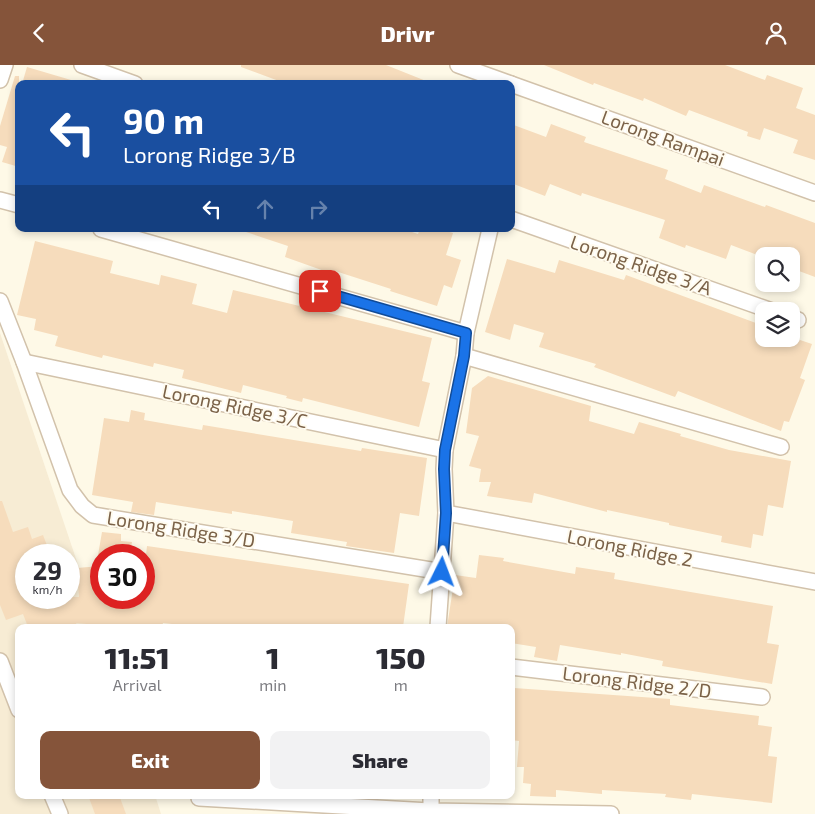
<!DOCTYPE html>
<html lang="en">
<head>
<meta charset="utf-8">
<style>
  body { margin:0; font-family:"Exo 2",sans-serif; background:#f2f2f3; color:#2b2b33; height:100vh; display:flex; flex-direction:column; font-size:19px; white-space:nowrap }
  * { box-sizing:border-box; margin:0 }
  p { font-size:16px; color:#7c7c81 }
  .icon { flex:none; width:28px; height:28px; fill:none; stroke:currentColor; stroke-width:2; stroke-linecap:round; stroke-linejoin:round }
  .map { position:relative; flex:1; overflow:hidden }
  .side { position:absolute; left:15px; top:559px; width:500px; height:175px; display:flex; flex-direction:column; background:#fff; border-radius:10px; box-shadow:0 2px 8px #0003 }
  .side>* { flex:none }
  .hud { position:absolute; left:15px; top:15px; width:500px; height:152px; border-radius:10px; box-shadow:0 2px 8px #0003; background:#1a4fa0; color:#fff; overflow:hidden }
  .buttons { position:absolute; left:755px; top:182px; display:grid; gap:10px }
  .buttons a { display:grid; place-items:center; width:45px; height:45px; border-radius:10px; background:#fff; box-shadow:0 2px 8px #0003; font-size:25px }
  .speed { position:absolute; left:15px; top:479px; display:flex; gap:10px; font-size:25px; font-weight:700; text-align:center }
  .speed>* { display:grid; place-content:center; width:65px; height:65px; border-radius:50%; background:#fff; box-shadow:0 2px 8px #0003; line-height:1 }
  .speed small { font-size:12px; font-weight:400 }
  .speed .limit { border:8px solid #d22; background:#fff; color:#111 }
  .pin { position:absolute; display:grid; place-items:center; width:42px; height:42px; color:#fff; margin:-21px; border-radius:10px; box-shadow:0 2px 8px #0006 }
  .me { position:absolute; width:55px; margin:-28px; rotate:3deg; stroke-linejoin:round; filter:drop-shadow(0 0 4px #0008) }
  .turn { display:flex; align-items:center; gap:18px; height:105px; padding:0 25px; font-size:22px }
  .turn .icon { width:65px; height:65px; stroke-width:2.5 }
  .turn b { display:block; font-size:35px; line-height:42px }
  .lanes { display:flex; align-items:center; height:48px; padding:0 25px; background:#0003; justify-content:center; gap:25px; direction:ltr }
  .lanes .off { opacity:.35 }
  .eta { display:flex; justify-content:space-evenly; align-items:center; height:85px; text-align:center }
  .eta b { font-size:30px; font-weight:800; line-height:35px }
  .cta { display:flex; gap:10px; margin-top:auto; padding:10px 25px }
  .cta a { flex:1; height:58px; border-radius:10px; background:#85543a; color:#fff; font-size:20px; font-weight:800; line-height:58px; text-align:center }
  .cta a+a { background:#f2f2f3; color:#2b2b33 }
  header { display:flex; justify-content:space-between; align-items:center; height:65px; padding:0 25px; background:#85543a; color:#fff; font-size:22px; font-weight:800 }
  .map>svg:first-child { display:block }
  .residential { fill:#f7ecd4; fill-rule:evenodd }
  .building { fill:#f6dcbc }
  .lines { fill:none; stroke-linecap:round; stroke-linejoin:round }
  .street-casing { stroke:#d2c2ab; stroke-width:18 }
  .street { stroke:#fff; stroke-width:15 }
  .route-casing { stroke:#114b97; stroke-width:12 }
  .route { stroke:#1a73e8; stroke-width:9 }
  .labels { text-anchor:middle; stroke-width:4; stroke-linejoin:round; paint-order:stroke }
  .street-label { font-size:19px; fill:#7b6248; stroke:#fffbef }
</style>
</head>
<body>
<header><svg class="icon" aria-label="back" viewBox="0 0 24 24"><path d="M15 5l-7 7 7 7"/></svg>Drivr<svg class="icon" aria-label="person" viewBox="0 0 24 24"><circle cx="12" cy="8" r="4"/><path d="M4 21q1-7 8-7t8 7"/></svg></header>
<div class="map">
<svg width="815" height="749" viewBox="0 0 815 749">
  <rect width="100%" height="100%" fill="#fef9e7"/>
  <path class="residential" d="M0 268 99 562H19V730H155L161 749H0ZM26 490H69V532H26Z"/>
  <g class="building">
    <path d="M241 0H386L431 18 287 19 241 2Z"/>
    <path d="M544 0H725L765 15 767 10 803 23 796 43 815 50V95L793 88 798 75 764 63 760 75 747 71 748 67 689 45 686 51 644 33 643 36 594 18 593 20Z"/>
    <path d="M27 2 71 15 70 19H22Z"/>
    <path d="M15 11H19V102L2 97 7 82 0 80V61Z"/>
    <path d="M511 59 546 72 551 59 586 72 584 77 668 105 665 114 701 128 704 120 765 142 766 140 815 158V212L791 203V191H760L731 180 726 194 686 180 685 183 659 173 665 155 582 128 581 131 550 119 545 131 511 118Z"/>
    <path d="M244 164H403L418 169 420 164H439L453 168 446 190 461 195 452 223 444 220 437 241 390 226 391 224 332 205 330 208 285 192 288 181 243 166Z"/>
    <path d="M35 176 113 196 110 208 159 220 161 210 197 219 192 239 227 248 233 225 432 273 422 316 430 318 419 362 303 333 302 337 286 333 287 331 243 320 241 328 182 313 184 305 154 298 153 302 103 290 102 293 55 281 58 271 34 265 36 254 17 250Z"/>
    <path d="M507 194 555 208 559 195 624 215 626 210 764 261V274H797L812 279 800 313 805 315 789 357 784 356 781 366 678 326 675 332 594 302 596 299 539 282 544 268 514 259 510 275 485 267Z"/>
    <path d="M488 311 591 341 589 356 634 369 639 357 681 369 680 371 729 385 791 396 783 443 768 440 763 471 753 469 751 483 721 477 722 471 669 460V458L607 445V447L534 428 532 438 487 431 491 417H479L481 404 469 401 479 371 466 368 472 323Z"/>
    <path d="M131 345 145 348 144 355 202 365 203 360 361 386 362 383 427 393 419 451 400 448 394 488 346 481 347 477 291 468 293 456 232 446V449L156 437 154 450 131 447 133 437 92 430 104 353 129 357Z"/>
    <path d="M0 436H2L13 467 28 462 32 474 43 470 48 483 39 486 41 490H26V532H79L77 503 101 501V532H144V507L147 481 409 519 403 562 392 560V562H199L163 558 162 562H119L76 558 78 562H28L23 549 6 555 0 540Z"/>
    <path d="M102 467 121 469V476L132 477 130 490H98Z"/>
    <path d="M479 490 504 493 503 496 575 509 576 502 615 508 614 514 773 541 767 578 779 580 772 619 662 601 663 596 621 588V590L560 580 557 596 534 592 536 582 511 578V562H447L455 510 476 513Z"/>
    <path d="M514 623 670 634V640L759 651 758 660 772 662 768 691 777 692 772 738 692 729 691 735 665 732 666 729 602 725V729L556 725V732L530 731 531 719 523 718 524 702H517L519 676 511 675Z"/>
    <path d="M88 730H119L126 749H95Z"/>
  </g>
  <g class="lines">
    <g class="street-casing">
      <g id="street">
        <path d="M82 0 135 19"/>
        <path d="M458 0 511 19"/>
        <path d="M0 15 5 0"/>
        <path d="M511 19 815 128"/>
        <path d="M0 135 19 140"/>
        <path d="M511 154 772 246"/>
        <path d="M101 164 466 268"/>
        <path d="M0 236 24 297 70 425 82 441 93 450 443 507"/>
        <path d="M791 253 798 255"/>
        <path d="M464 291 781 382"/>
        <path d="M24 297 445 385"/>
        <path d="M446 448 815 517"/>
        <path d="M438 562 446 448 444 404 445 385 464 291 466 268 490 164"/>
        <path d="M0 596 19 645"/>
        <path d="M511 602 762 632"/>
        <path d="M52 730 60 749"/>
        <path d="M199 733 430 746 611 749"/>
        <path d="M431 749V730"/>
      </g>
    </g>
    <use href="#street" class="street"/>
  </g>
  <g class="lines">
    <g class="route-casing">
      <path id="route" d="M320 226 466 268 464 291 445 385 444 404 446 448 442 507"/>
    </g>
    <use href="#route" class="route"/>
  </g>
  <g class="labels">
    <g class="street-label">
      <text transform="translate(663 73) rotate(20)" y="7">Lorong Rampai</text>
      <text transform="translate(641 200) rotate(19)" y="7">Lorong Ridge 3/A</text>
      <text transform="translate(235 341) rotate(12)" y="7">Lorong Ridge 3/C</text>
      <text transform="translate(181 464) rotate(9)" y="7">Lorong Ridge 3/D</text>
      <text transform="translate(630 483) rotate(11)" y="7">Lorong Ridge 2</text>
      <text transform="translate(637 617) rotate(7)" y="7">Lorong Ridge 2/D</text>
    </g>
  </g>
</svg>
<div class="buttons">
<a><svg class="icon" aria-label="search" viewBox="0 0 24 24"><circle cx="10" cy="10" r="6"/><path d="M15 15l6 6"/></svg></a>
<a><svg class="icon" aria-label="layers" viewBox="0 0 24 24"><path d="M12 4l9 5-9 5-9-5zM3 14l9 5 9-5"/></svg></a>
</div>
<div class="speed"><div>29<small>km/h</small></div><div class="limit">30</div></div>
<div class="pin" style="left:320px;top:226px;background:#d93025"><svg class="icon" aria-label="arrive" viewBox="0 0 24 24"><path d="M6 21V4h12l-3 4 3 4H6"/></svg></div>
<svg class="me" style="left:442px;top:507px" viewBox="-20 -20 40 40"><path d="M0-17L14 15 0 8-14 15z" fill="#1a73e8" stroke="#fff" stroke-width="4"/></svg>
<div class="hud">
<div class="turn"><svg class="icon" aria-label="left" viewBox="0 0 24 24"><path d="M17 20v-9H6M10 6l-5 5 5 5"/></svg><div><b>90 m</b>Lorong Ridge 3/B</div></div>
<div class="lanes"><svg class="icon" aria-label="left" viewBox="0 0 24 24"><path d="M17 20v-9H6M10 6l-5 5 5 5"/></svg><svg class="icon off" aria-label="ahead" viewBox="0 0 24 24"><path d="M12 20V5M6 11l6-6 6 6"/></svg><svg class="icon off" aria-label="right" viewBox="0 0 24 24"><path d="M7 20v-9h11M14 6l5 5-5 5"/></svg></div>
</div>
<section class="side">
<div class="eta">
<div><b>11:51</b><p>Arrival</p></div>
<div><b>1</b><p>min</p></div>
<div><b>150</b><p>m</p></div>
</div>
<div class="cta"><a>Exit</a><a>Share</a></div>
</section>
</div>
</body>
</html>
